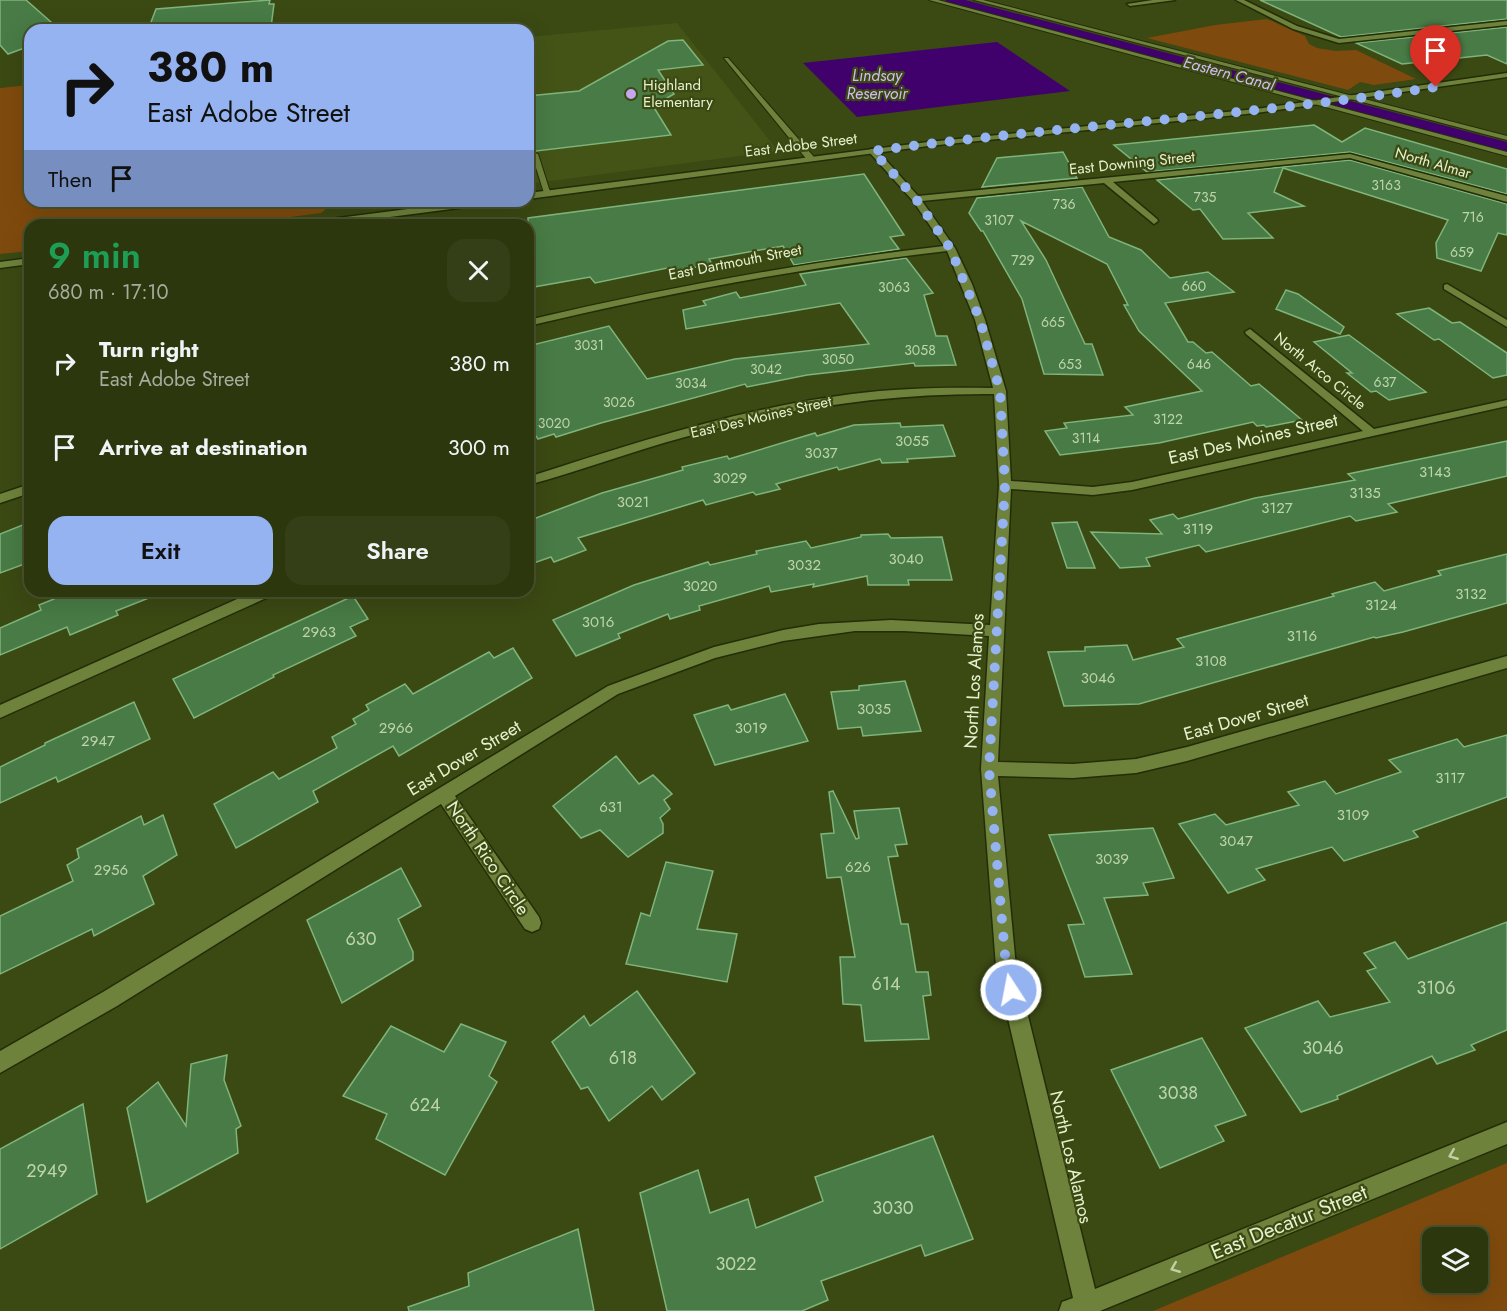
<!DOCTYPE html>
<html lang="en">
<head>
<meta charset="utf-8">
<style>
  body { margin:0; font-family:Jost,sans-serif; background:#343f17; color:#f1f3f6; height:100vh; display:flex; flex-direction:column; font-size:22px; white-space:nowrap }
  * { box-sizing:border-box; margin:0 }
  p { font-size:20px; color:#a6ac9e }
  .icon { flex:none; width:33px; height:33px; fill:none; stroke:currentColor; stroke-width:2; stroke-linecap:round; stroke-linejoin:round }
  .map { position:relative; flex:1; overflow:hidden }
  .sheet { position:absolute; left:24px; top:219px; width:510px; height:378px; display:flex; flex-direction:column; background:#2c370e; border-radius:18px; box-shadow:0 6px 24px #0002,0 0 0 2px #48512e }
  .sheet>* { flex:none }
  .banner { position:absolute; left:24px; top:24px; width:510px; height:183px; border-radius:18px; box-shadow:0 6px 24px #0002,0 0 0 2px #48512e; background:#95b2f1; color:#111; overflow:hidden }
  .fabs { position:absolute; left:1422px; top:1227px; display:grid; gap:12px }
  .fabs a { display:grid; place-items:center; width:66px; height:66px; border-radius:12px; background:#2c370e; box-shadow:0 6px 24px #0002,0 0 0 2px #48512e; font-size:30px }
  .pin { position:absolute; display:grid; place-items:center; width:51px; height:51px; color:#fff; margin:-62px -26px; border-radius:50% 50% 50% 0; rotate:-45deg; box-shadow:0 0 6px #0007 }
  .pin .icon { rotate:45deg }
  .me { position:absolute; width:66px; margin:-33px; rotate:349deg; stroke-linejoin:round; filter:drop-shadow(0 0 4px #0008) }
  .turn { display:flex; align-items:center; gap:21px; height:126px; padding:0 24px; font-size:27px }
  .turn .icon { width:78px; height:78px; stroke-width:2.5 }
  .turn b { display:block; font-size:42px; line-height:51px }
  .then { display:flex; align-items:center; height:57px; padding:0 24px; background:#0003; gap:12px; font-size:22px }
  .round { display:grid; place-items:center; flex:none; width:63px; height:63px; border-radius:18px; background:#343f17 }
  .head { display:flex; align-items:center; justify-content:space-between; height:102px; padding:0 24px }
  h1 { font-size:36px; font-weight:600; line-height:45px; color:#1e9e55 }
  .action { display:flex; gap:12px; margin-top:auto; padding:12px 24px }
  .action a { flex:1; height:69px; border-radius:18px; background:#95b2f1; color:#111; font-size:24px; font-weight:600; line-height:69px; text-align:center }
  .action a+a { background:#343f17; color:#f1f3f6 }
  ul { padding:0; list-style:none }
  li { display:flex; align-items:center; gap:18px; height:84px; padding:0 24px }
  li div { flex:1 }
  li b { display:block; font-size:22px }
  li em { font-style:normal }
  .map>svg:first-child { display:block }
  .built { fill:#445417 }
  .green { fill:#7f4a0d; fill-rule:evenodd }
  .water { fill:#40016c }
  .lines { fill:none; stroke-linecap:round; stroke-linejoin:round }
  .canal { fill:#40016c; fill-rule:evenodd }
  .building { fill:#487b45; stroke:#7fb47b; stroke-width:1.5 }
  .service-casing { stroke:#232d08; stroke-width:2 }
  .minor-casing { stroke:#232d08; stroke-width:3 }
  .tertiary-casing { stroke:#232d08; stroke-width:3 }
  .service { fill:#6e823c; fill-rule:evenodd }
  .minor { fill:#6e823c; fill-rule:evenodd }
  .tertiary { fill:#6e823c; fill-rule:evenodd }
  .oneway { stroke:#c1d0a2 }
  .route { stroke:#95b2f1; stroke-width:10; stroke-dasharray:0 18 }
  .poi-dot { fill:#c5a7f1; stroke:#3b4913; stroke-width:2 }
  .labels { text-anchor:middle; stroke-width:4.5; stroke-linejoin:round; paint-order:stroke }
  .far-number-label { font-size:14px; fill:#bed4ab }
  .far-poi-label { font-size:15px; fill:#e5f2cd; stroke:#3b4913; text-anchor:start }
  .far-street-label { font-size:15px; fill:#e5f2cd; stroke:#3b4913 }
  .number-label { font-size:15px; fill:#bed4ab }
  .far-water-label { font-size:16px; font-style:italic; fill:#d1bcf1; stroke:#3b4913 }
  .street-label { font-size:18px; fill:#e5f2cd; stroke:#3b4913 }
  .near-number-label { font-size:18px; fill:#bed4ab }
  .near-street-label { font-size:21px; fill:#e5f2cd; stroke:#3b4913 }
</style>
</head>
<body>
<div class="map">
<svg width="1507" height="1311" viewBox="0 0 1507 1311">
  <rect width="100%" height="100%" fill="#3b4913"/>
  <path class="built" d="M677 23 778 151 528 184V37Z"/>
  <g class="green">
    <path d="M1267 19 1305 36 1309 44 1317 48 1336 51 1356 50 1416 79 1374 85 1360 82 1348 90 1147 38 1215 25Z"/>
    <path d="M30 85V201H325V210L321 213 230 225H30V251L0 254V88Z"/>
    <path d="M1507 1163V1311H1153ZM1432 1238H1478V1282H1432Z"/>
  </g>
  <path class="water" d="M997 42 1070 91 857 117 803 63Z"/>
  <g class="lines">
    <path class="canal" d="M945 0H965L1507 142V152L947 2Z"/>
  </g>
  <g class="building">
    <path d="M0 0H26L60 30H30V46L8 54 0 45Z"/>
    <path d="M270 0 269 4H274L271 27 237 30H148L156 9Z"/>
    <path d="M1260 0H1507V19L1341 37Z"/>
    <path d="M1507 27V64L1487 55 1402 64 1356 43Z"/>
    <path d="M683 40 703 65 658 70 674 94 653 106 671 135 528 152V96L579 91 668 41Z"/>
    <path d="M1314 125 1342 142 1365 128 1507 169V194L1350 152 1147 172 1114 145Z"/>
    <path d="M1063 152 1077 178 982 187 997 158Z"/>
    <path d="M1350 160 1507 204V235L1498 233 1481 271 1437 258 1436 243 1448 220 1283 168 1274 192 1304 206 1248 213 1273 238 1223 239 1200 209 1193 210 1157 180Z"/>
    <path d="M864 174 904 235 890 237 899 249 794 265 783 246 709 259 712 264 681 270 675 271 672 267 595 283 590 277 528 288V218Z"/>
    <path d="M1082 187 1109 237 1141 250 1170 278 1208 272 1234 292 1165 303 1188 342H1193L1206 353 1212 352 1251 386 1259 384 1302 420 1266 427 1264 425 1257 426 1253 422 1159 443 1060 455 1045 431 1067 428 1064 423 1133 415 1125 407 1202 391 1139 331 1124 305H1128L1107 264 1021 221 1046 260 1085 344H1092L1103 375 1044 374 1022 299 983 231H981L969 213 977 198Z"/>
    <path d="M906 258 933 293 924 295 936 336H947L956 365 915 366 914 363 807 375 747 387 745 384 601 423 556 437 554 434 538 439 536 436 528 438V346L609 326 647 379 735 359 869 344 840 303 686 329 683 310 706 305 703 301 736 292 740 298 806 285 800 274Z"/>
    <path d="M1286 290 1298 294 1344 327 1340 334 1276 309Z"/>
    <path d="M1429 308 1452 323 1460 322 1507 353V375L1493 378 1439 339 1434 340 1397 314Z"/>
    <path d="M1349 335 1426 392 1389 400 1376 391 1371 392 1347 373H1352L1314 342Z"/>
    <path d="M900 423 901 427 943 425 955 456 907 459 908 462 882 463 880 459 839 470 837 467 776 484 780 489 756 495 753 492 706 505 703 500 578 538 586 550 554 562 551 557 528 565V521L602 493 683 470 682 467 727 456 729 459 815 433 817 436 854 425Z"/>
    <path d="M1507 441V476L1388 504 1397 512 1356 521 1350 516 1206 552 1199 545 1146 558 1150 566 1120 568 1091 532 1162 534 1150 520 1173 514 1178 519 1255 498 1355 480 1348 474Z"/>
    <path d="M30 522V562L0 573V534Z"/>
    <path d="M1077 522 1095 568H1067L1052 523Z"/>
    <path d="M888 534 891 538 942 537 952 580H908L909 585H868L867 576 813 587 814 584 771 592 769 586 699 606 700 610 670 619 668 614 618 634 620 638 576 656 553 620 634 585 708 562 710 565 757 554 756 551 806 541 811 548 861 537V535Z"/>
    <path d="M1507 554V603L1403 632 1376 638 1374 637 1139 704 1064 706 1048 652 1085 651V647L1127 645 1133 660 1184 647 1177 639 1334 596 1332 594 1375 582 1384 591 1441 575 1438 571Z"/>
    <path d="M66 591H164V592L116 611 118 615 70 635 67 627 0 655V628L41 610 39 605 54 599 53 596Z"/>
    <path d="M353 596 368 619 350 627 356 636 273 675 274 677 194 718 173 679Z"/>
    <path d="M513 648 532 678 399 756 393 746 313 791 318 802 236 848 214 804 273 772 279 779 337 748 332 737 356 724 353 719 369 710 366 705 405 684 413 694 489 652 494 658Z"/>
    <path d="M905 681 921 731 863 736 861 727 838 729 831 692 859 690V686Z"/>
    <path d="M785 694 808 741 715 765 694 715 728 705 731 710Z"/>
    <path d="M134 702 150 739 58 782 56 777 0 803V767L45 745V743Z"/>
    <path d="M1507 735V797L1413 831 1418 837 1344 861 1332 847 1256 869 1265 880 1228 893 1179 824 1215 814 1226 825 1299 805 1288 792 1325 781 1336 794 1401 772 1389 760 1457 739 1464 747Z"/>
    <path d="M616 756 639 784 653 775 672 794 664 800 670 809 660 818 663 824V833L628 857 600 830 581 838 553 806Z"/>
    <path d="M833 791 856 839 859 838 854 811 899 808 907 844 895 845 898 856 888 857 901 924H908L916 972H928L931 995 923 996 929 1039 865 1041 861 1005 843 1004 840 957H855L841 877 827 878 821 834 834 833 829 792Z"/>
    <path d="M163 815 177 855 143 876 154 904 94 936 92 929 0 974V916L73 881 67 865 79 858 77 849 141 816 144 825Z"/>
    <path d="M1153 828 1174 878 1143 883 1148 895 1104 898 1132 974 1085 977 1068 925 1084 924 1049 835Z"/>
    <path d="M666 862 713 871 697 929 737 934 727 982 626 964 641 913 650 916Z"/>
    <path d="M401 868 421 906 398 919 413 952V960L342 1003 307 920Z"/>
    <path d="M1507 922V1030L1471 1045 1475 1050 1437 1064 1432 1056 1337 1096 1338 1099 1301 1112 1245 1028 1318 1001 1330 1017 1390 1002 1367 971 1376 968 1364 953 1395 942 1408 959Z"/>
    <path d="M637 991 695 1073 662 1100 652 1086 609 1121 588 1087 581 1089 552 1042 584 1016 590 1026Z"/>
    <path d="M461 1024 506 1042 489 1076 497 1082 445 1175 376 1139 387 1114 343 1096 391 1026 444 1052Z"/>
    <path d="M1202 1038 1246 1115 1215 1126 1224 1141 1160 1168 1111 1070Z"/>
    <path d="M227 1055 224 1080 241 1126 236 1129 238 1153 147 1202 127 1108 158 1082 186 1126 191 1064Z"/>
    <path d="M83 1104 97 1194 0 1249V1149Z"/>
    <path d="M933 1136 973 1239 925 1256 921 1245 821 1281 828 1300 802 1311H667L640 1193 698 1170 710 1213 748 1199 756 1228 823 1201 815 1177Z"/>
    <path d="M578 1229 594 1311H409L408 1307 469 1286 468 1273Z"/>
  </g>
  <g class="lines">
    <g class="service-casing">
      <g id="service">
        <path d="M929 0H938L1507 152V156Z"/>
        <path d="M974 0H983L1507 136V140Z"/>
        <path d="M724 58H728L814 157V161H808Z"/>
        <path d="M531 152 538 154 551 195 544 193Z"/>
      </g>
    </g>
    <g class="minor-casing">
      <g id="minor">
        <path d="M1153 0H1175L1130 6 1127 4Z"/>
        <path d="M1236 0H1244L1297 26 1339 39 1507 21V25L1339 43 1293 29Z"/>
        <path d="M870 149H876L918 196 1350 154 1507 196V202L1350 158 1113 182 1157 219 1158 221 1154 224 1104 183 922 201 955 248 972 284 985 320 1006 391 1011 481 1093 487 1132 482 1363 431 1246 334 1245 332 1250 329 1374 429 1507 400V406L1132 490 1093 495 1011 489 998 762 1073 764 1136 759 1187 747 1507 656V668L1187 761 1136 773 1073 778 998 776 1016 967 1095 1289 1507 1122V1144L1100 1311H1059L1062 1302 1073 1298 996 967 981 769 989 636 904 631H855L783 641 715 658 618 694 455 796 539 917 541 923 539 929 532 932 525 929 441 804 117 1006 0 1073V1051L103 992 608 686 714 647 783 630 819 624 891 620 990 625 999 485 994 394C887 393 788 408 685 437 632 451 581 471 528 485V477C634 443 741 408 852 394 899 388 946 387 993 388L975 320 947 251C805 267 666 293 528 326V320C665 288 804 262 944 246L913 201 870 153Z"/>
        <path d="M1447 284 1507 320V327L1444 289V285Z"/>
        <path d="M30 484V493L0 503V494Z"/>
        <path d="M255 591H275L273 595 0 718V705Z"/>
      </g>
    </g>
    <g class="tertiary-casing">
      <g id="tertiary">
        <path d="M1507 73V77L1256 113 928 146 528 199V193L928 142 1256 109Z"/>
        <path d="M470 201H494L490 204 328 225H302L307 222Z"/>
        <path d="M30 258V264L0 268V262Z"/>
      </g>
    </g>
    <use href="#service" class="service"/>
    <use href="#minor" class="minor"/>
    <use href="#tertiary" class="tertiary"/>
  </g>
  <defs><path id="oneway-chevron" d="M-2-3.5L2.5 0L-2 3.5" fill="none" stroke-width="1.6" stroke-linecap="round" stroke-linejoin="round" transform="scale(1.5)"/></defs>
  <g class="oneway">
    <use href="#oneway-chevron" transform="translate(1453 1155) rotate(158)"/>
    <use href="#oneway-chevron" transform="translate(1175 1268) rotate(158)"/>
  </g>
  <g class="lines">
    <path class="route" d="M1011 990 1006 967 989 769 1005 485 1000 391 980 320 950 248 916 199 873 151C1060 126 1249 116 1436 87"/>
  </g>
  <circle class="poi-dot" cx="631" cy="94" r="6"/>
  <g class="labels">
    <g class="far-number-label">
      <text x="1386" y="190">3163</text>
      <text x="1205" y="202">735</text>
      <text x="1064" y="209">736</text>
      <text x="1473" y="222">716</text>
      <text x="999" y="225">3107</text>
      <text x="1462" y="257">659</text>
      <text x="1023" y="265">729</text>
      <text x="1194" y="291">660</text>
      <text x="894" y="292">3063</text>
      <text x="1053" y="327">665</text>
      <text x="589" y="350">3031</text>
      <text x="920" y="355">3058</text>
      <text x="838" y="364">3050</text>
      <text x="1070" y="369">653</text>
      <text x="1199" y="369">646</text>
      <text x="766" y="374">3042</text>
      <text x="1385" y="387">637</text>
      <text x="691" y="388">3034</text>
      <text x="619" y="407">3026</text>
      <text x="1168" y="424">3122</text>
      <text x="554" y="428">3020</text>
      <text x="1086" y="443">3114</text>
    </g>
    <g class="far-poi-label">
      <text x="643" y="90">Highland<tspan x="643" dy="17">Elementary</tspan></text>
    </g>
    <g class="far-street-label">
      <text transform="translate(801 145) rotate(-7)" y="5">East Adobe Street</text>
      <text transform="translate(1132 163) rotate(-6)" y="5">East Downing Street</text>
      <text transform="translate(1433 163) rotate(16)" y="5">North Almar</text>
      <text transform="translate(735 262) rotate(-11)" y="5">East Dartmouth Street</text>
      <text transform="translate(1320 371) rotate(39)" y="5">North Arco Circle</text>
      <text transform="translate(761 417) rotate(-13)" y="5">East Des Moines Street</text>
    </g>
    <g class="number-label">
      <text x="912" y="446">3055</text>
      <text x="821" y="458">3037</text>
      <text x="1435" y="477">3143</text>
      <text x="730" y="483">3029</text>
      <text x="1365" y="498">3135</text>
      <text x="633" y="507">3021</text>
      <text x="1277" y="513">3127</text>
      <text x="1198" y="534">3119</text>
      <text x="906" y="564">3040</text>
      <text x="804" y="570">3032</text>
      <text x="700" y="591">3020</text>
      <text x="1471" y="599">3132</text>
      <text x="1381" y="610">3124</text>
      <text x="598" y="627">3016</text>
      <text x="319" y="637">2963</text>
      <text x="1302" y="641">3116</text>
      <text x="1211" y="666">3108</text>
      <text x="1098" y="683">3046</text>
      <text x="874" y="714">3035</text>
      <text x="396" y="733">2966</text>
      <text x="751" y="733">3019</text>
      <text x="98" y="746">2947</text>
      <text x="1450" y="783">3117</text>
      <text x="611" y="812">631</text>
      <text x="1353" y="820">3109</text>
      <text x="1236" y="846">3047</text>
      <text x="1112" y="864">3039</text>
      <text x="858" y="872">626</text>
      <text x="111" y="875">2956</text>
    </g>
    <g class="far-water-label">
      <text transform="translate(1229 73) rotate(15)" y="6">Eastern Canal</text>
      <text x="877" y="81">Lindsay<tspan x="877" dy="18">Reservoir</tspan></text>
    </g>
    <g class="street-label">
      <text transform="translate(1253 439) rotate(-13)" y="6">East Des Moines Street</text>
      <text transform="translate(974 681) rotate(-87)" y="6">North Los Alamos</text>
      <text transform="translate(1246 717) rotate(-16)" y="6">East Dover Street</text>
      <text transform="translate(464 758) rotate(-31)" y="6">East Dover Street</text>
      <text transform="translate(488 858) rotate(56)" y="6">North Rico Circle</text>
      <text transform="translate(1071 1157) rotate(77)" y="6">North Los Alamos</text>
    </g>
    <g class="near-number-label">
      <text x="361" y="945">630</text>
      <text x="886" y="990">614</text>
      <text x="1436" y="994">3106</text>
      <text x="1323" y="1054">3046</text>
      <text x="623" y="1064">618</text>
      <text x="1178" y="1099">3038</text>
      <text x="425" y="1111">624</text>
      <text x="47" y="1177">2949</text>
      <text x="893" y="1214">3030</text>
      <text x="736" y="1270">3022</text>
    </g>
    <g class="near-street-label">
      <text transform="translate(1289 1222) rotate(-22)" y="7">East Decatur Street</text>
    </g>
  </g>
</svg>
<div class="fabs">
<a><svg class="icon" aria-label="layers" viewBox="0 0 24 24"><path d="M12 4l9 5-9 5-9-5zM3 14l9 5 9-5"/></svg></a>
</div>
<div class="pin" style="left:1436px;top:87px;background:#d93025"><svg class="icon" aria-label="arrive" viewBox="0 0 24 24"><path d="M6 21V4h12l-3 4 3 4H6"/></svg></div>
<svg class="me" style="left:1011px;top:990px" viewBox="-20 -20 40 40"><circle r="17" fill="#95b2f1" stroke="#fff" stroke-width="3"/><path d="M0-11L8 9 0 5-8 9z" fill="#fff"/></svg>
<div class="banner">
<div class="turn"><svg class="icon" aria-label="right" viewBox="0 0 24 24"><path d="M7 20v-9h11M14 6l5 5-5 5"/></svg><div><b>380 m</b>East Adobe Street</div></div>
<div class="then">Then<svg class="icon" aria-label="arrive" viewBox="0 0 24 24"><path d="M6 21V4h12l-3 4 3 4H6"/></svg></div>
</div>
<section class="sheet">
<div class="head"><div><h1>9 min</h1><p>680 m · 17:10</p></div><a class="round"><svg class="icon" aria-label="close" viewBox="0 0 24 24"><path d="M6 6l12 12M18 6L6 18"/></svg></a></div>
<ul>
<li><svg class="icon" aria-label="right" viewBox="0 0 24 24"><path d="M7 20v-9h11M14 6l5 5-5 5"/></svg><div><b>Turn right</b><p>East Adobe Street</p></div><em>380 m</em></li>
<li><svg class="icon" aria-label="arrive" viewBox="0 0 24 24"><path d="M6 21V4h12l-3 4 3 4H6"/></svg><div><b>Arrive at destination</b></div><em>300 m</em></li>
</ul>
<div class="action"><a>Exit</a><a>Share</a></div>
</section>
</div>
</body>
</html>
